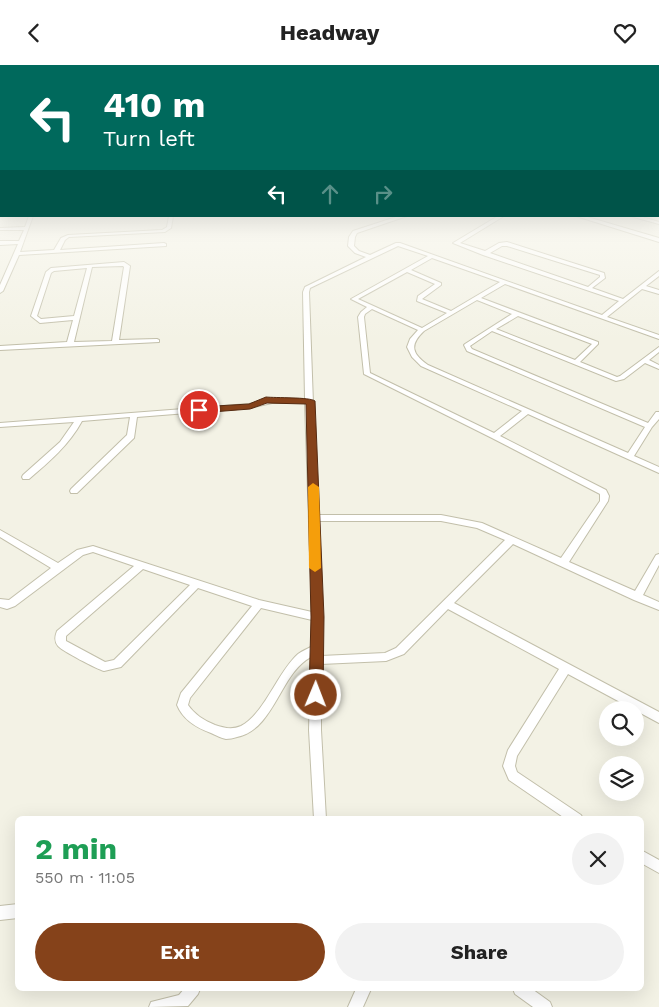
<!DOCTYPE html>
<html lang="en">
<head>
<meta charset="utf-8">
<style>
  body { margin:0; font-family:"Work Sans",sans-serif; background:#f2f2f2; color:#222; height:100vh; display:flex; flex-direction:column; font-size:19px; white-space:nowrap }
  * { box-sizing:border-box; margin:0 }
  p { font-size:16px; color:#767676 }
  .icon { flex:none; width:28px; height:28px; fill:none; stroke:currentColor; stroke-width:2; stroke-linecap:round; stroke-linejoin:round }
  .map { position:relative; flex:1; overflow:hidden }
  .drawer { position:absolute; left:15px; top:751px; width:629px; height:175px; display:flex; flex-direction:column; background:#fff; border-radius:8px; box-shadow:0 5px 20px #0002 }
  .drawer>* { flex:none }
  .guide { position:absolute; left:0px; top:0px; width:660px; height:152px; box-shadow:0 5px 20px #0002; background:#00695c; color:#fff; overflow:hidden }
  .buttons { position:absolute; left:599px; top:636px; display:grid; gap:10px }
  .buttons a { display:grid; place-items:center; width:45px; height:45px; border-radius:50%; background:#fff; box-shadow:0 5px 20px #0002; font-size:25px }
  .pin { position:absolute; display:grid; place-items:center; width:42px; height:42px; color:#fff; margin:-21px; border:2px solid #fff; border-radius:50%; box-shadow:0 1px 5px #0007 }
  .me { position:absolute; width:55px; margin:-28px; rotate:1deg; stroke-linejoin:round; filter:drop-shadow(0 0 4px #0008) }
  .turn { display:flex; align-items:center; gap:18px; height:105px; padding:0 20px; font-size:22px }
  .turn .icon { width:65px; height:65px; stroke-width:2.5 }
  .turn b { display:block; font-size:35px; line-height:42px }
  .lanes { display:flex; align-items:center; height:48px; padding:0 20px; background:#0003; justify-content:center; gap:25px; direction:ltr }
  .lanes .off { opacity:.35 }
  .round { display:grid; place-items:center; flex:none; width:52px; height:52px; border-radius:26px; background:#f2f2f2 }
  .headline { display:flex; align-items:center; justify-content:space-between; height:85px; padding:0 20px }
  h1 { font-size:30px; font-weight:700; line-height:38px; color:#1e9e55 }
  .button { display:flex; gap:10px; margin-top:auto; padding:10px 20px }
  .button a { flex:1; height:58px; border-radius:30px; background:#85421a; color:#fff; font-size:20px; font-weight:700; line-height:58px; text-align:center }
  .button a+a { background:#f2f2f2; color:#222 }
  header { display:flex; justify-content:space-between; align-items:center; height:65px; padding:0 20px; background:#fff; font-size:22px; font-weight:700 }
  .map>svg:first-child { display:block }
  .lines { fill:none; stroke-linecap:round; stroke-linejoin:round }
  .minor-casing { stroke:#c2bfaa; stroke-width:2 }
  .minor { fill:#fff; fill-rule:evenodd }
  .route { fill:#85421a; stroke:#562b11 }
  .slow { fill:#f59e0b }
</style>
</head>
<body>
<header><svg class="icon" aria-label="back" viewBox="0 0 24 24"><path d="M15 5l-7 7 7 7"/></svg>Headway<svg class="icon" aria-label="heart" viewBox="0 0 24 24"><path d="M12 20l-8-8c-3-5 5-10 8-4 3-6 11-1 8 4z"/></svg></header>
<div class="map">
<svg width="659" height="942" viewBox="0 0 659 942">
  <rect width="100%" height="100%" fill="#f3f2e5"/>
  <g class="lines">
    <g class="minor-casing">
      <g id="minor">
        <path d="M0 150 3 151V152H0Z"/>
        <path d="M29 151H33L20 187 54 185 61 173 68 170 162 165 167 162 169 151H173L171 163 165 167 69 172 65 175 60 185 164 178 166 179V181L19 190 3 226 0 228V220L18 179 0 180V176H19L24 165H0V163L25 162Z"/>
        <path d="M399 151H407L357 168 355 172 354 181 359 186 370 190 396 178H400L602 250 619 236 483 190 453 178 498 151H504L460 178 485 186 499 178 507 177 604 208 605 213 592 223 623 234 659 206V211L646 221 659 225V229L642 224 607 252 659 270V274L505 219 481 233 598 277V279L580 297 617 312 620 311 659 282V287L649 295 659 300V304L645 298 624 314 616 316 492 266 470 281 472 284 648 358 656 347H659V354L652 362 634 391 659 402V408L528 349 500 371 606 425 609 431 608 436 569 497 635 526 656 490 659 489V500L643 530 659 537V545L634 535 513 479 454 538 659 647V658L568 609 517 691 515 701 517 707 581 750 583 754H566L509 715 503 701 508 685 559 604 448 544 404 589 386 596 321 599V665L326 754H314L309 665 311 592C280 608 275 664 237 672 234 673 229 674 226 674 221 673 216 670 211 668 197 663 183 655 177 640L181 628 252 541 198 523 121 602 104 606C97 604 62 586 58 581 54 576 55 571 57 566L134 501 93 487 83 490 15 541 7 544 0 542V534L9 535 51 503 0 472V465L58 498 77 485 93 481 259 535 312 547 305 338H272L250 343 137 352 134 373 77 428H71L70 426 71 424 127 370 130 352 82 356C69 380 49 397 29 414H23L22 412 23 410 60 377 74 357 0 362V358L249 339 272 334H305L303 227 305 222 366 192 355 188 348 181 349 172 353 166ZM398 181 428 191 351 234 367 242 361 247 358 252 364 309 492 373 600 429V436L561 493 482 458 441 450H317L309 227 310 223ZM502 181H507L600 210V212L588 222 490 188ZM432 193 500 217 451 246 422 234 441 220V218L411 205ZM407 207 435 219 418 231 417 236 447 248 422 263 358 234ZM477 235 512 249 465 279 464 280 467 286 645 362 628 388 428 300C412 289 409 280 424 266ZM372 244 418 265 410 274 407 282 412 292 421 301 522 346 494 368 370 308 364 252 365 249ZM518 251 592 279 575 295 496 264ZM318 456H441L477 463 505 475 396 583 385 588 321 591 322 552ZM143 504 190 520 114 595 105 597 66 576V571ZM261 543 312 555 311 582C307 584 302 586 298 589 277 608 265 648 241 661 232 665 224 663 215 660 205 656 194 649 188 640L190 633Z"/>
        <path d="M576 151H584L659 173V177Z"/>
        <path d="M630 151H639L659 157V159Z"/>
        <path d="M124 197 130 201 119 275 157 274 159 275V277L0 285V281L67 277 73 255 40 258 31 251 46 207 51 203ZM123 201 124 202 112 276 74 277 92 202ZM87 203 74 251 41 254 37 251 51 208 54 206Z"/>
        <path d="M641 785 659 795V808L641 798Z"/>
        <path d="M18 839V853L0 855V841Z"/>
        <path d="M184 924H200L198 929 188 941 149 942 151 937 179 930Z"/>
        <path d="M356 924H371L363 942H348Z"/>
        <path d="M513 924H532L550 937 552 942H533L515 929Z"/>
      </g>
    </g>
    <use href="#minor" class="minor"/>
  </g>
  <linearGradient id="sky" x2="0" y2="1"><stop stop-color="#8ab8ec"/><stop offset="0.52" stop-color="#faf9f3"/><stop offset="1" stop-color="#faf9f3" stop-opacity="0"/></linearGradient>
  <rect width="659" height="275" fill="url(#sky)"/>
  <path class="route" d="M266 332C275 333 310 332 315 336L324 552 323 630 321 634 316 636 311 634 309 630 311 552 306 339 267 338 250 344 199 348 194 345 199 342 249 339Z"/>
  <path class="slow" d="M313 418 319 422 321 503 315 507 309 503 308 422Z"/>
</svg>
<div class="buttons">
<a><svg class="icon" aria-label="search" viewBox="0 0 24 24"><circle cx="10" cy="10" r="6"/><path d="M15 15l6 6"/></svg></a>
<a><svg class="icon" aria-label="layers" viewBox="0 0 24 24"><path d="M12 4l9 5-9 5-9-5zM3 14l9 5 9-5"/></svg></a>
</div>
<div class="pin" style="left:199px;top:345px;background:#d93025"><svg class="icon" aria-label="arrive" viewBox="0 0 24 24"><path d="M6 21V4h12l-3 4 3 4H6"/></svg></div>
<svg class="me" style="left:316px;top:630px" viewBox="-20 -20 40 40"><circle r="17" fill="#85421a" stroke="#fff" stroke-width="3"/><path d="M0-11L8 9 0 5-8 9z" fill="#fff"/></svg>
<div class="guide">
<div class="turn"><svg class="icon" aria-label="left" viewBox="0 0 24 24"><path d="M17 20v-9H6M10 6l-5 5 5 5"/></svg><div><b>410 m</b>Turn left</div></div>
<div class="lanes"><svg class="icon" aria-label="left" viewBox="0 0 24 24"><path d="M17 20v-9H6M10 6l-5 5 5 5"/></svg><svg class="icon off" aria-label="ahead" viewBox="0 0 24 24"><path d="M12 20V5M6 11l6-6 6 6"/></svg><svg class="icon off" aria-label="right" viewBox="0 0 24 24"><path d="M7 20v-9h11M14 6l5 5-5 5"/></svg></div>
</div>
<section class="drawer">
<div class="headline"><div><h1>2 min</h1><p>550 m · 11:05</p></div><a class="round"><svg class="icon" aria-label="close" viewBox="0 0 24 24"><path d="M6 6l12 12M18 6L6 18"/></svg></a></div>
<div class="button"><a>Exit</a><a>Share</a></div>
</section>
</div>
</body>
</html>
